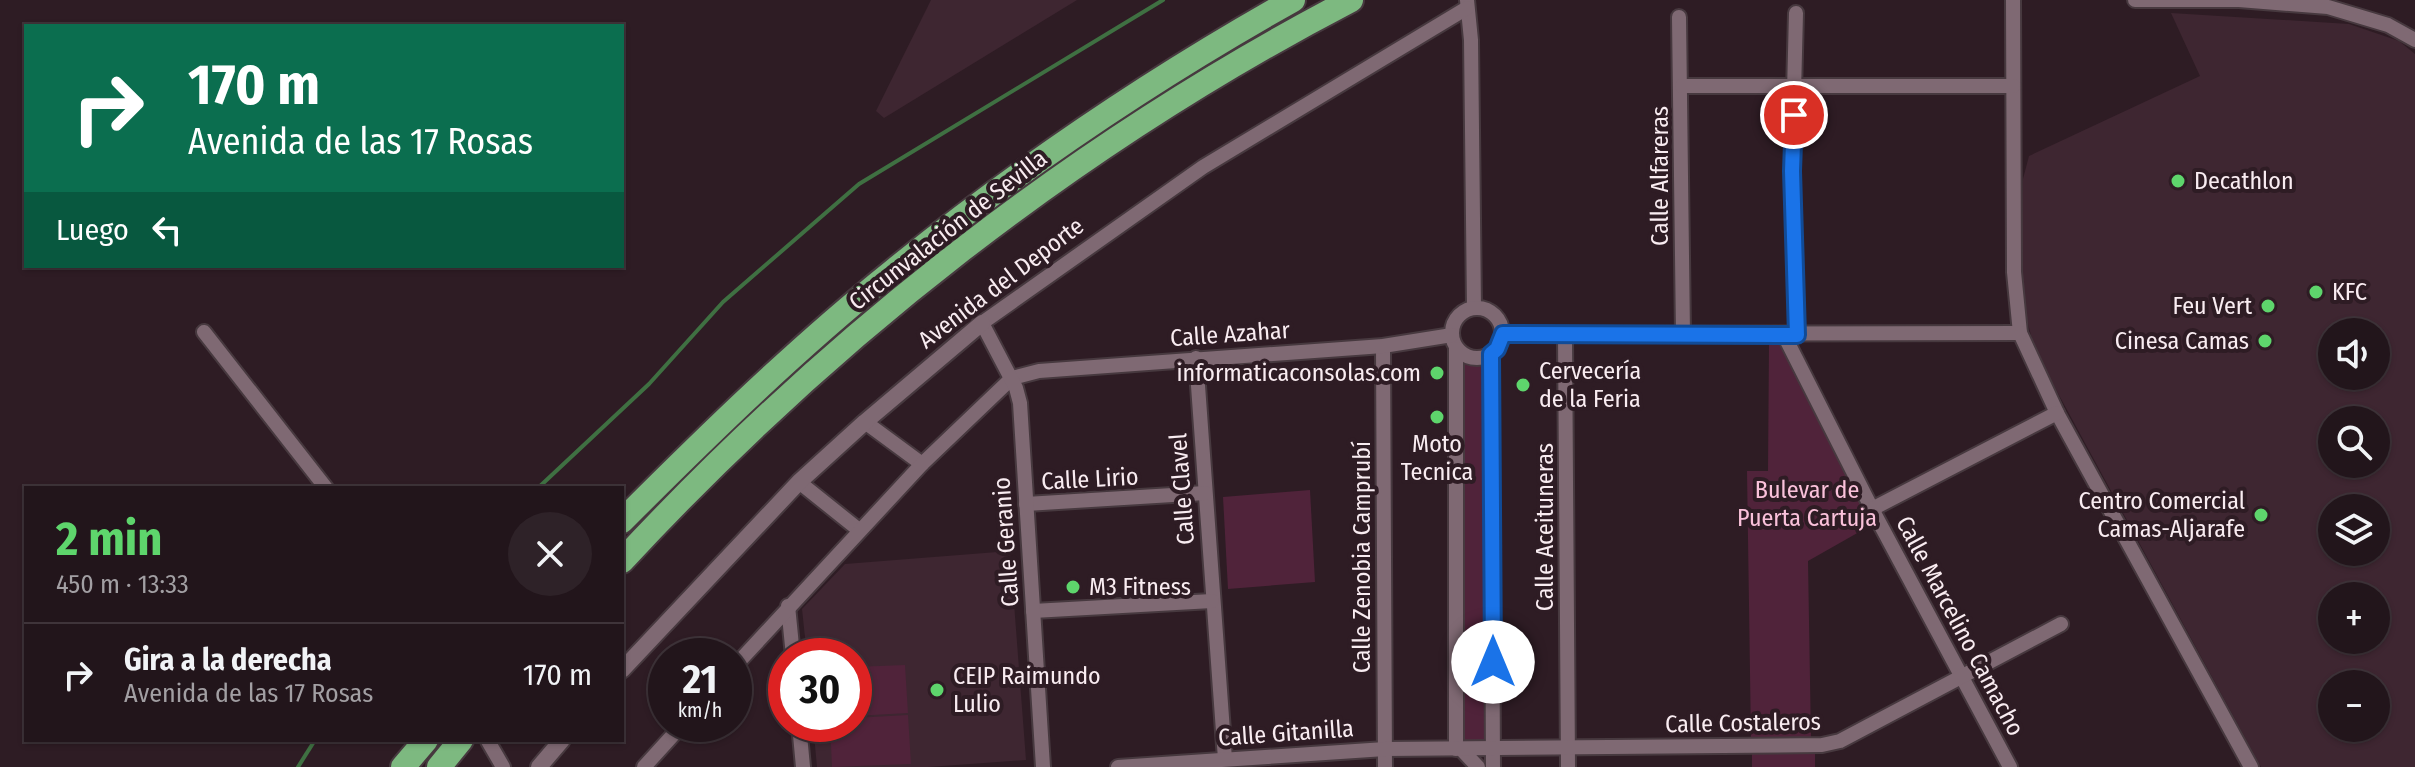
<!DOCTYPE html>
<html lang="es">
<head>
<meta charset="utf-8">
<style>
  body { margin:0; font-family:"Fira Sans Condensed",sans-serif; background:#2e2228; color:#f1f3f6; height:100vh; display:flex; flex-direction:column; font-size:30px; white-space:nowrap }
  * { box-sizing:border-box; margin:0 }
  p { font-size:26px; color:#a29fa3 }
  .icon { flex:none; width:44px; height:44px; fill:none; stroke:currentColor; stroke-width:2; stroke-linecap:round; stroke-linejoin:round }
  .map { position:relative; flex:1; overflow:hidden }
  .sheet { position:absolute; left:24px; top:486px; width:600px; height:256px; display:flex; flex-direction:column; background:#22151b; border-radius:0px; box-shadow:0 2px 6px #0004,0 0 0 2px #3f343a }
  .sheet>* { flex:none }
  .hud { position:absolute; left:24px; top:24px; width:600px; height:244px; border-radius:0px; box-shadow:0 2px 6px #0004,0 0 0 2px #3f343a; background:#0b6e4f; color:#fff; overflow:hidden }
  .buttons { position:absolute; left:2318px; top:318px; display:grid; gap:16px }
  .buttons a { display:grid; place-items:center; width:72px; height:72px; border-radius:50%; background:#22151b; box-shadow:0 2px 6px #0004,0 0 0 2px #3f343a; font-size:40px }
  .speed { position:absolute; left:648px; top:638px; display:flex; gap:16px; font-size:40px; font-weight:700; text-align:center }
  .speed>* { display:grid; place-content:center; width:104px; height:104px; border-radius:50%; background:#22151b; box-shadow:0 2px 6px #0004,0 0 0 2px #3f343a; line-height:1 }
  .speed small { font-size:20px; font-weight:400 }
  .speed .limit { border:12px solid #d22; background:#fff; color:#111 }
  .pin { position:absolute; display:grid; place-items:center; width:68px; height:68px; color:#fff; margin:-34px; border:4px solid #fff; border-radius:50%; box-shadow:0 2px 8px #0007 }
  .me { position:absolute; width:88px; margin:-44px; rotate:0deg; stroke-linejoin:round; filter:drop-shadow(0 0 6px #0008) }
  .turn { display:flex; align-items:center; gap:28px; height:168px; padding:0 32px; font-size:36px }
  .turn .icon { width:104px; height:104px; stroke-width:2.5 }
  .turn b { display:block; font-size:56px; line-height:68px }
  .then { display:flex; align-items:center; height:76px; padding:0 32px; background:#0003; gap:16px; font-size:30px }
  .round { display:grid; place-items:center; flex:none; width:84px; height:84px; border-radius:42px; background:#2e2228 }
  .head { display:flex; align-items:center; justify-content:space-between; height:136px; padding:0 32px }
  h1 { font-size:48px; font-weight:700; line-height:60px; color:#5ed56c }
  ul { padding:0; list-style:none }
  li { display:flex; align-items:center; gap:24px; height:104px; padding:0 32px; border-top:2px solid #3f343a }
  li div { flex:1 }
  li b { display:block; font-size:30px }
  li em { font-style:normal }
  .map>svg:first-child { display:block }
  .built { fill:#3e2631; fill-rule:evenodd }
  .green { fill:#50233a }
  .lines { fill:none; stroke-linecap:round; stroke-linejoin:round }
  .stream { stroke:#3f7042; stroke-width:4 }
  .minor-casing { stroke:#47393f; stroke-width:18 }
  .tertiary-casing { stroke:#47393f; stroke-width:20 }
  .motorway-casing { stroke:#47393f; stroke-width:28 }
  .minor { stroke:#7f6973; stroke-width:14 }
  .tertiary { stroke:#7f6973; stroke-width:16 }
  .motorway { stroke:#7db980; stroke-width:24 }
  .route-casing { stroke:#114b97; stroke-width:20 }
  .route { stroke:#1a73e8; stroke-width:14 }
  .poi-dot { fill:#5ed56c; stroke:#2e1c24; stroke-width:3 }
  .labels { text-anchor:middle; stroke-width:8; stroke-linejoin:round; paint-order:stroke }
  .street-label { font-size:24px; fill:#f9ecf1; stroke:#2e1c24 }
  .poi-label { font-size:24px; fill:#f9ecf1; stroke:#2e1c24; text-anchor:start }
  .park-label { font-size:24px; fill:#fac1da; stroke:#2e1c24 }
</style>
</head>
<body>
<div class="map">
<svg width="2415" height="767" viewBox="0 0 2415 767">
  <rect width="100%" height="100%" fill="#2e1c24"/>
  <g class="built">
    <path d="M931 0H1077L884 118 876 111Z"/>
    <path d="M2171 13 2349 24 2399 41 2415 54V767H2261L2035 351 2025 312 2021 272 2023 179 2029 156 2200 76ZM2332 332H2376V376H2332ZM2332 420H2376V464H2332ZM2332 508H2376V552H2332ZM2332 596H2376V640H2332ZM2332 684H2376V728H2332Z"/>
    <path d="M1010 551 1026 760 928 767H817L813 724H854V656H807L802 609 845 564Z"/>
  </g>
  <g class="green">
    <path d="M1769 342 1779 345 1786 353 1875 523 1808 561 1811 740H1751L1747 471H1768Z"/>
    <path d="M1458 359 1471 366 1489 363 1491 745 1459 744Z"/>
    <path d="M1310 490 1315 582 1228 589 1223 497Z"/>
    <path d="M905 665 908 713 854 716V667Z"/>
    <path d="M908 715 911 764 832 767 830 724H854V718Z"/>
    <path d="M1815 751V767H1752V752Z"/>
  </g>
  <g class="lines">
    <g class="stream">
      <path d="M538 488 649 384 723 302 859 184 1163 0"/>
      <path d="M298 767 315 740"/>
    </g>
    <g class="minor-casing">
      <g id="minor">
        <path d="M1467 0 1471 40 1474 308"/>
        <path d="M2013 0 2014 272 2020 333 2057 413 2251 767"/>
        <path d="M2135 0H2239L2328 7 2388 25 2415 40"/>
        <path d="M1796 13 1792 171 1797 335"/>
        <path d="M1679 17 1683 335"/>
        <path d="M1682 86H2013"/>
        <circle cx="1477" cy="333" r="25"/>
        <path d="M204 332 326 488"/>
        <path d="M1503 334 2020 333"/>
        <path d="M1784 335 1872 509 2010 767"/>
        <path d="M1565 336 1568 767"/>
        <path d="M1383 346 1385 767"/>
        <path d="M1491 354 1493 767"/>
        <path d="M1196 358 1225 759"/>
        <path d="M865 422 922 464"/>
        <path d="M799 482 859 530"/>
        <path d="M1026 504 1205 493"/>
        <path d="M1872 509 2057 413"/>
        <path d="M788 606 793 656"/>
        <path d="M1033 611 1212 601"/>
        <path d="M734 667 922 464 1012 378 1039 371 1383 346 1452 335"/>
        <path d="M799 724 803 767"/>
        <path d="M488 741 503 767"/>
        <path d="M1456 749V349"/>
        <path d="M1462 750 1478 767"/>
        <path d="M644 767 683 724"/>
        <path d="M1043 767 1020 403 1016 388 982 323 1203 167 1467 8"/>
        <path d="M1118 767 1385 749 1822 745 1840 741 2061 624"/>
      </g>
    </g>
    <g class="tertiary-casing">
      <g id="tertiary">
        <path d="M622 670 799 482 865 422 982 323"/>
        <path d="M539 767 562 740"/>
      </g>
    </g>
    <g class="motorway-casing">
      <g id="motorway">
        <path d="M622 521C709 434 797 348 893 271 1019 169 1152 79 1293 0"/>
        <path d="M622 561C831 336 1078 142 1351 0"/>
        <path d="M403 767 426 740"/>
        <path d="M439 767 461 740"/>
      </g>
    </g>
    <use href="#minor" class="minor"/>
    <use href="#tertiary" class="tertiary"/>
    <use href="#motorway" class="motorway"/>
  </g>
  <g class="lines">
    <g class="route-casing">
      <path id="route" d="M1493 662 1491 354 1497 349 1503 334 1797 335 1792 171 1794 115"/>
    </g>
    <use href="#route" class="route"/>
  </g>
  <g class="poi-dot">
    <circle cx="2178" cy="181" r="8"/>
    <circle cx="2316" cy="292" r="8"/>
    <circle cx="2268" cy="306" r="8"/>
    <circle cx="2265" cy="341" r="8"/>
    <circle cx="1437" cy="373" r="8"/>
    <circle cx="1523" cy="385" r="8"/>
    <circle cx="1437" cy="417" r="8"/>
    <circle cx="2261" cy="515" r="8"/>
    <circle cx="1073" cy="587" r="8"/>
    <circle cx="937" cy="690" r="8"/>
  </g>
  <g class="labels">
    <g class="street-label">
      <text transform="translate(1660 176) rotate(-90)" y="8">Calle Alfareras</text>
      <text transform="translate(948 230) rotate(-38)" y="8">Circunvalación de Sevilla</text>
      <text transform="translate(1001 283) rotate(-37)" y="8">Avenida del Deporte</text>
      <text transform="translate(1230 334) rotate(-4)" y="8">Calle Azahar</text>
      <text transform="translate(1090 479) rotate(-3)" y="8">Calle Lirio</text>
      <text transform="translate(1182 489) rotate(-94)" y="8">Calle Clavel</text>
      <text transform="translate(1545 527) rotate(-90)" y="8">Calle Aceituneras</text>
      <text transform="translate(1006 542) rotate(-94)" y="8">Calle Geranio</text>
      <text transform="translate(1362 557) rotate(-90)" y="8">Calle Zenobia Camprubí</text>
      <text transform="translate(1960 626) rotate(62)" y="8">Calle Marcelino Camacho</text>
      <text transform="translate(1743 723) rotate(-1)" y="8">Calle Costaleros</text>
      <text transform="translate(1286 733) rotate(-4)" y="8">Calle Gitanilla</text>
    </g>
    <g class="poi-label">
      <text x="2194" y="189">Decathlon</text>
      <text x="2332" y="300">KFC</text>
      <text x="2252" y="314" text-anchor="end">Feu Vert</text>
      <text x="2249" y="349" text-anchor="end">Cinesa Camas</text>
      <text x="1539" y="379">Cervecería<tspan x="1539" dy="28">de la Feria</tspan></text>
      <text x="1421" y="381" text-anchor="end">informaticaconsolas.com</text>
      <text x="1437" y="452" text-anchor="middle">Moto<tspan x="1437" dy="28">Tecnica</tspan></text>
      <text x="2245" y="509" text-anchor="end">Centro Comercial<tspan x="2245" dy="28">Camas-Aljarafe</tspan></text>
      <text x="1089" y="595">M3 Fitness</text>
      <text x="953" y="684">CEIP Raimundo<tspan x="953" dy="28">Lulio</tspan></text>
    </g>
    <g class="park-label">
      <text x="1807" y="498">Bulevar de<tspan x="1807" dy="28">Puerta Cartuja</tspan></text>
    </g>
  </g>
</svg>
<div class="buttons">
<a><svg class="icon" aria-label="sound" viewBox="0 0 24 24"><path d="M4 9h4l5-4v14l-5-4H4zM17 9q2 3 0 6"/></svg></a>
<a><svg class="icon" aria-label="search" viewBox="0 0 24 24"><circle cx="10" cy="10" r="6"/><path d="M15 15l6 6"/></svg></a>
<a><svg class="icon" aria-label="layers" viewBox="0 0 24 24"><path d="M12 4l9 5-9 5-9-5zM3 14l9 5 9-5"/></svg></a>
<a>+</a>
<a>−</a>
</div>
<div class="speed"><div>21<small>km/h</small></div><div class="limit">30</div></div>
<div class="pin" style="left:1794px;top:115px;background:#d93025"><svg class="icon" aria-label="arrive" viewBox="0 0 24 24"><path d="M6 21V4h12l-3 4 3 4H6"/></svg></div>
<svg class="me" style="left:1493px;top:662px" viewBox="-20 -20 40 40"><circle r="19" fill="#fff"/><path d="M0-13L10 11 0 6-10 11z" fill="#1a73e8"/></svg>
<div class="hud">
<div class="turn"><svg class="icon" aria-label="right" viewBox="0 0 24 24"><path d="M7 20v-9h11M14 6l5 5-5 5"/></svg><div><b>170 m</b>Avenida de las 17 Rosas</div></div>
<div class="then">Luego<svg class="icon" aria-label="left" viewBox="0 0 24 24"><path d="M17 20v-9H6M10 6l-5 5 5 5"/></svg></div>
</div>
<section class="sheet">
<div class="head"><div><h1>2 min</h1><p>450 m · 13:33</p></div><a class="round"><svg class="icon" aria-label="close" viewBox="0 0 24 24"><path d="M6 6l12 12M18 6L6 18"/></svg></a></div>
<ul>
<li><svg class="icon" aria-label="right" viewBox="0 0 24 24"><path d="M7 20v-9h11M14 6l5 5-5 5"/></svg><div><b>Gira a la derecha</b><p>Avenida de las 17 Rosas</p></div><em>170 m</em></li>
</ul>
</section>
</div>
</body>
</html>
